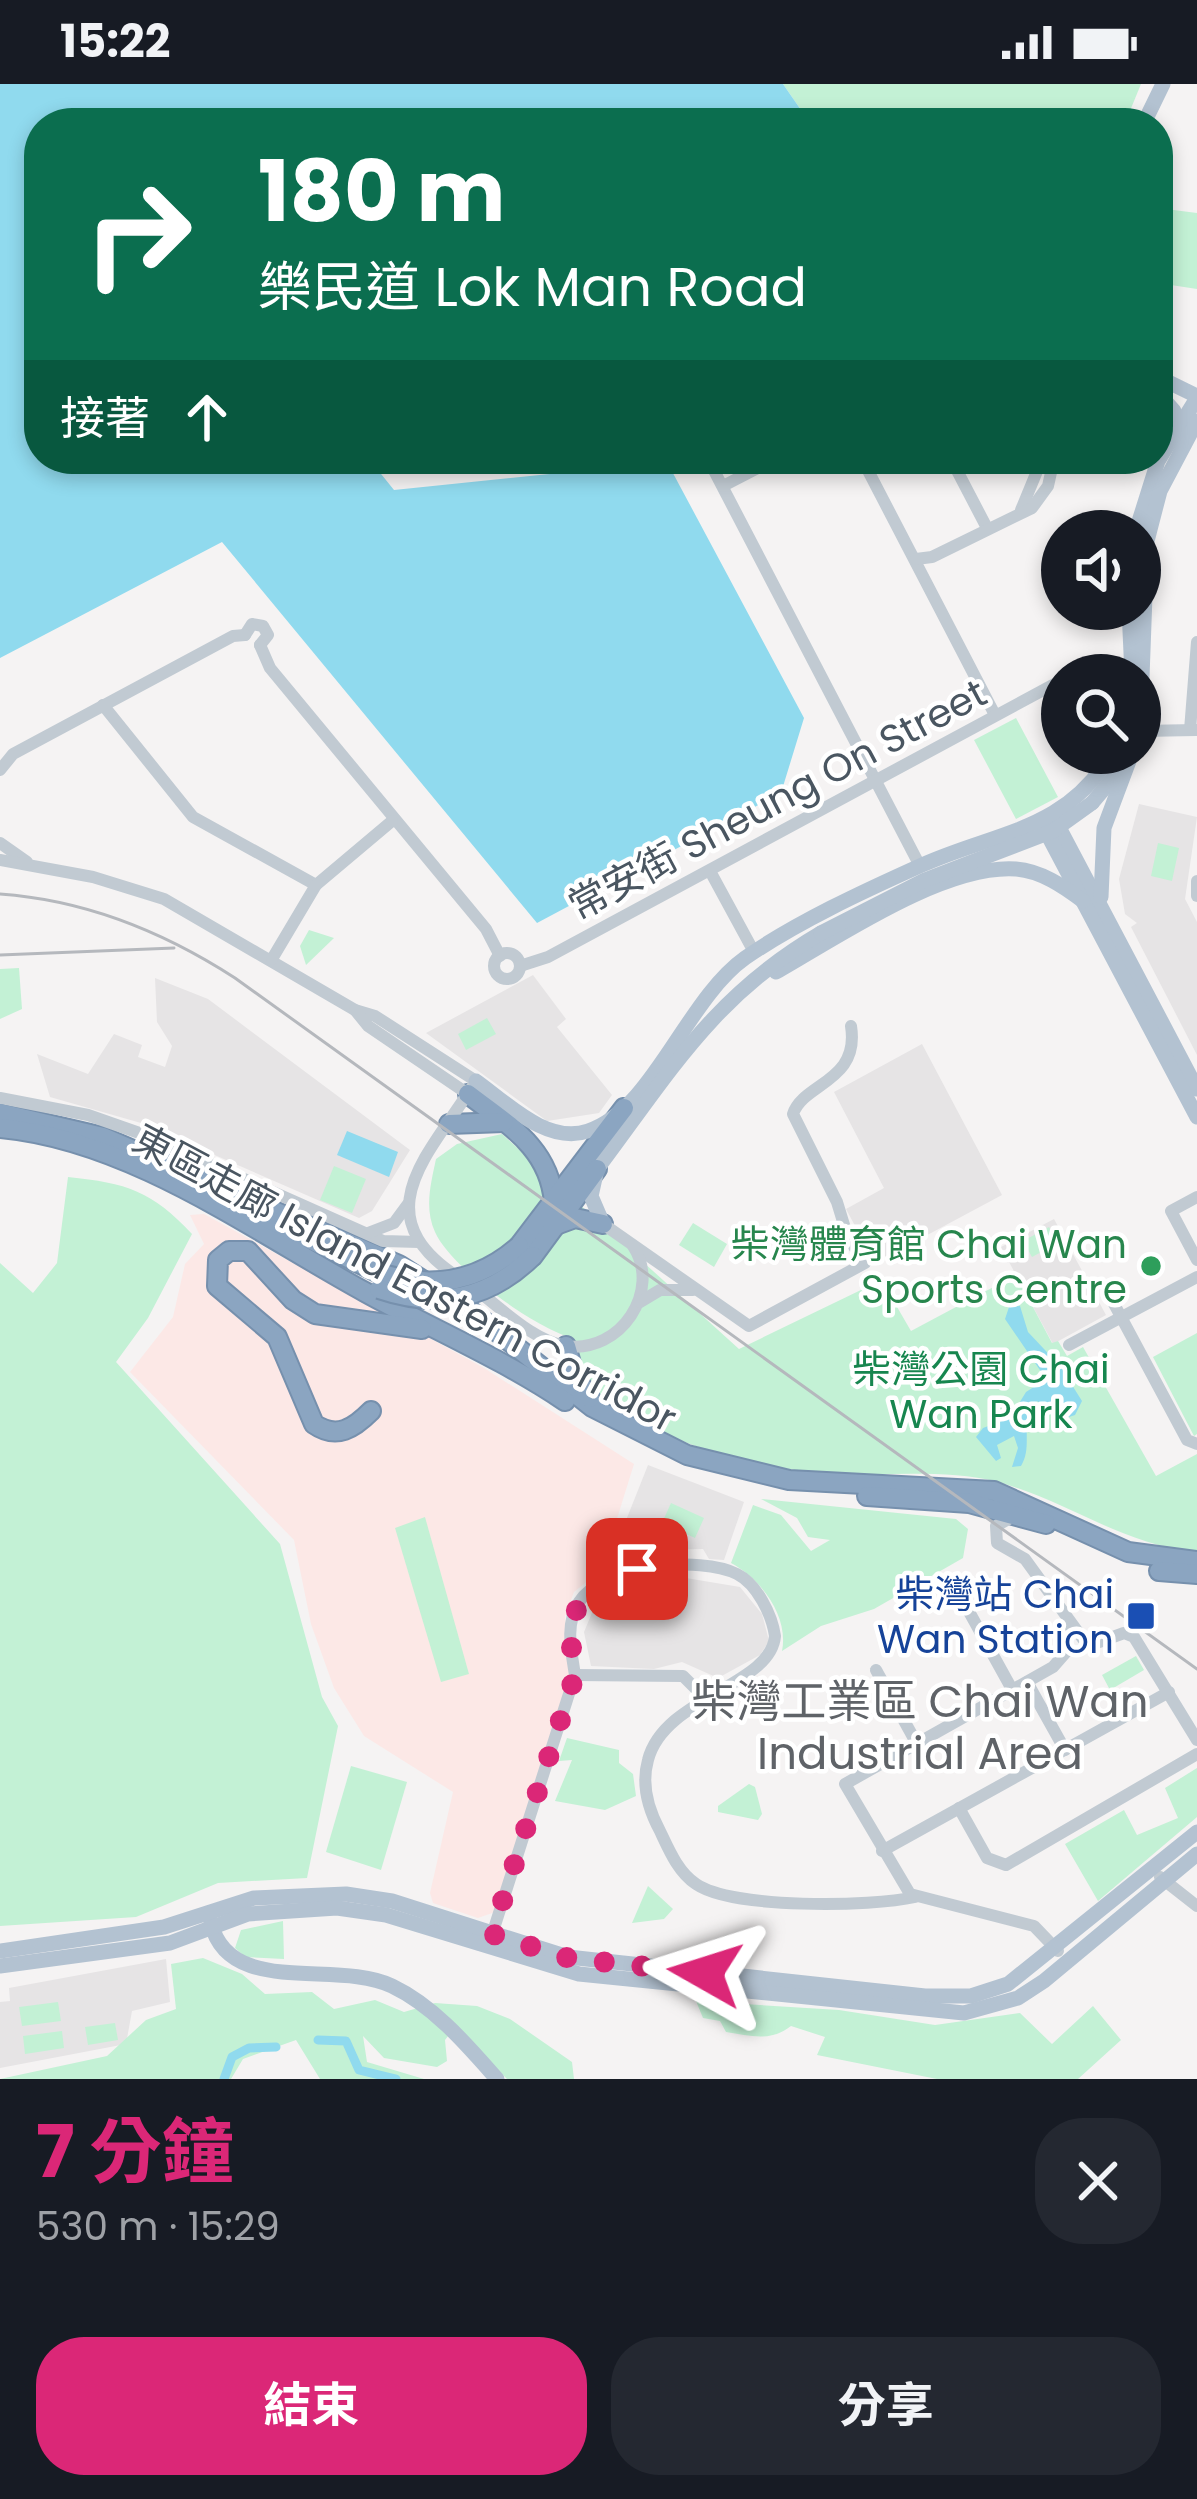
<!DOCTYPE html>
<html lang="zh-TW">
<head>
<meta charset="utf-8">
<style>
  body { margin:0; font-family:Poppins,"Noto Sans TC",sans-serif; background:#242831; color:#f1f3f6; height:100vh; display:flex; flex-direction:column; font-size:45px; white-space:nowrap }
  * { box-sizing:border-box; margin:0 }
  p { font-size:39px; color:#9ea1a6 }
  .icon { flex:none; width:66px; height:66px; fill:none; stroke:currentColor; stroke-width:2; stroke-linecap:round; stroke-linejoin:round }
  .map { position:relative; height:1995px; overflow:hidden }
  .drawer { display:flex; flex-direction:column; background:#171b24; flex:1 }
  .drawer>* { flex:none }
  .guide { position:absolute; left:24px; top:24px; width:1149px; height:366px; border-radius:48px; box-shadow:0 6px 18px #0003; background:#0b6e4f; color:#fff; overflow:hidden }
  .tools { position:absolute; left:1041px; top:426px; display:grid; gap:24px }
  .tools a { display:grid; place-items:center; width:120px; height:120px; border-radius:50%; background:#171b24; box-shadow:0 6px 18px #0003; font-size:60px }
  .pin { position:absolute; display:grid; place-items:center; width:102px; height:102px; color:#fff; margin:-51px; border-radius:24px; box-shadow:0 6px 18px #0006 }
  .me { position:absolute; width:132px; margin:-66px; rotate:276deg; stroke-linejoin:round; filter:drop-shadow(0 0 9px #0008) }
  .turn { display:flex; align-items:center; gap:42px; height:252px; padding:0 36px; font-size:54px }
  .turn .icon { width:156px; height:156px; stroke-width:2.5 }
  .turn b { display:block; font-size:84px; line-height:102px }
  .then { display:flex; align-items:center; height:114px; padding:0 36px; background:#0003; gap:24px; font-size:45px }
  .round { display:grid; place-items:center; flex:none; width:126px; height:126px; border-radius:48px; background:#242831 }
  .headline { display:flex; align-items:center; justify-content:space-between; height:204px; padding:0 36px }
  h1 { font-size:72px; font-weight:700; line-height:90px; color:#db2777 }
  .cta { display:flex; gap:24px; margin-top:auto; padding:24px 36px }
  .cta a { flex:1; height:138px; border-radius:48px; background:#db2777; color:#fff; font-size:48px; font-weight:700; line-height:138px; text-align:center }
  .cta a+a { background:#242831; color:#f1f3f6 }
  .status { display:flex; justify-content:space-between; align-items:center; height:84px; padding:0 60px; background:#171b24; direction:ltr }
  .status svg { height:33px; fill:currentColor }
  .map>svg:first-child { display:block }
  .education { fill:#e6e4e5 }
  .medical { fill:#fce8e6 }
  .green { fill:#c3f1d5 }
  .water { fill:#90daee }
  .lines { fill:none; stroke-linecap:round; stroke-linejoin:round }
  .canal { stroke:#90daee; stroke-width:9 }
  .highway-casing { stroke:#7690ad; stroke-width:22 }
  .minor { stroke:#c1cad2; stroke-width:12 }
  .major { stroke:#b3c2d1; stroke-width:15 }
  .highway { stroke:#8ba5c1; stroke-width:18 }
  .rail { stroke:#b5b8bd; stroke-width:3 }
  .highway-bridge-casing { stroke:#7690ad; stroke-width:22; stroke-linecap:butt }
  .major-bridge { stroke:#b3c2d1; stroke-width:15 }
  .highway-bridge { stroke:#8ba5c1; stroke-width:18 }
  .route { stroke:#db2777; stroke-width:21; stroke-dasharray:0 37.8 }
  .leisure-dot { fill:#2e9e5b; stroke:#fff; stroke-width:4.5 }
  .transit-dot { fill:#1a4fb4; stroke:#fff; stroke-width:4.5 }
  .labels { text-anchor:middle; stroke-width:9; stroke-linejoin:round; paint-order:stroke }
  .street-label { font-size:39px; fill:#4a5661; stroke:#fff }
  .leisure-label { font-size:39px; fill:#27864d; stroke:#fff; text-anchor:end }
  .park-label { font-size:39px; fill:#17864f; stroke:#fff }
  .transit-label { font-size:39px; fill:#164399; stroke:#fff; text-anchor:end }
  .quarter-label { font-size:45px; fill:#5f6368; stroke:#fff }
</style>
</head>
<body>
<div class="status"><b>15:22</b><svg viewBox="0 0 49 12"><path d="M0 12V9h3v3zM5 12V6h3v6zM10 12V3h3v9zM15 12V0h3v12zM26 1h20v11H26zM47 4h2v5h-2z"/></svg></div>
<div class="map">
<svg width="1197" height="1995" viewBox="0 0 1197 1995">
  <rect width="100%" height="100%" fill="#f5f3f3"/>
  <g class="education">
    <path d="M1139 720 1197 733 1185 815 1197 838V971L1131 843 1137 839 1125 830 1119 795Z"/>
    <path d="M533 891 566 935 557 943 612 1011 599 1029 547 1037 426 949Z"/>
    <path d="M155 894 208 915 410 1066 372 1127 359 1134 141 1039 50 1013 37 970 88 990 114 950 142 961 138 973 165 983 172 962 157 938Z"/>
    <path d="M922 960 1002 1111 875 1179 846 1125 884 1104 834 1008Z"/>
    <path d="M1054 1135 1106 1231 1053 1260 1001 1163Z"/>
    <path d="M648 1381 744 1418 724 1476 709 1475 703 1465 641 1466 619 1454Z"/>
    <path d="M674 1492 740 1503 762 1530 769 1557 760 1571 718 1594 682 1578 654 1585 591 1582 584 1548 594 1524 638 1496Z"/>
    <path d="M166 1875 170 1918 132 1927 126 1960 0 1984V1918L10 1917 9 1904Z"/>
  </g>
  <path class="medical" d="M204 1130 484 1284 634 1380 601 1486 574 1508 565 1532 570 1595 495 1828 478 1834 433 1819 430 1809 453 1708 364 1652 334 1604 311 1540 294 1456 130 1288 173 1233 185 1180 204 1160 190 1131Z"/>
  <g class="green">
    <path d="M783 0H1141L1125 39H810Z"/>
    <path d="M1158 124 1197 129V205L1158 199Z"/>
    <path d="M1016 634 1058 713 1016 735 974 656Z"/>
    <path d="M1158 759 1179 764 1172 797 1151 792Z"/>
    <path d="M309 846 334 854 306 881 300 862Z"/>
    <path d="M19 884 22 925 0 935V885Z"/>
    <path d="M487 934 496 950 466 966 458 950Z"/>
    <path d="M502 1050 739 1265 863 1205 873 1216H893L911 1247 1016 1191 1052 1259 1058 1257 1067 1272 1083 1263 1156 1392 1197 1370V1468C1120 1460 1070 1418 998 1398 952 1386 899 1391 851 1390 752 1388 654 1359 579 1294L573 1254C536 1245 451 1184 435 1148 424 1124 431 1099 436 1075L457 1060Z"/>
    <path d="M334 1082 366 1095 352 1129 320 1116Z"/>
    <path d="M68 1093C127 1099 152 1107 192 1150L148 1234 116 1278 280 1460 322 1613 338 1642 307 1794 218 1799 136 1833 0 1842V1179L33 1209 57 1179Z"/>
    <path d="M693 1139 727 1160 714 1183 679 1161Z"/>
    <path d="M1049 1143 1058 1159 1032 1173 1023 1157Z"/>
    <path d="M1197 1249V1350L1194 1352 1153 1273Z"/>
    <path d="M761 1415 956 1435 968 1445 963 1474 874 1525 821 1542 782 1567C789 1532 761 1495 731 1479L753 1421 781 1431 811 1467 830 1456 808 1453 797 1434Z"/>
    <path d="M671 1419 704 1434 695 1454 662 1439Z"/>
    <path d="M425 1433 469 1590 441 1598 395 1444Z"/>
    <path d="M1136 1572 1144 1586 1110 1606 1102 1591Z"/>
    <path d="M567 1654 619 1666V1679L633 1690 636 1712 605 1726 555 1717 572 1676 559 1677Z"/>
    <path d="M351 1682 407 1698 381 1786 326 1768Z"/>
    <path d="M1197 1684V1733L1098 1817 1065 1760 1124 1726 1137 1751 1178 1734 1165 1704Z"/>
    <path d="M749 1700 755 1703 762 1730 758 1736 718 1728V1722Z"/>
    <path d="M648 1802 673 1825 664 1835 632 1839Z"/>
    <path d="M283 1837 284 1875 245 1873 235 1864 241 1846Z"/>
    <path d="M203 1874 242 1890 265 1910 312 1908 334 1925 375 1916 404 1928 435 1919 477 1922 510 1935 572 1978 574 1995H507L455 1943 445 1956 447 1977 437 1983 384 1974 363 1952 367 1978 424 1995H320L296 1956 243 1975 231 1995H0L107 1972 146 1936 176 1925 171 1880Z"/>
    <path d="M696 1917 839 1926 935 1941 1020 1929 1052 1960 1093 1922 1121 1956 1078 1995H937L817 1971 825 1953 791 1942C771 1958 751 1952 726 1948L720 1937 703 1934Z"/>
    <path d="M58 1918 61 1937 22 1942 19 1923Z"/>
    <path d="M115 1939 118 1956 88 1961 85 1943Z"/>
    <path d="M62 1947 64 1964 25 1970 23 1952Z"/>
  </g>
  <g class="water">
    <path d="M0 0H783L810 39H39V375H369L394 406 667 378 804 634 781 709 537 839 222 458 0 574Z"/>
    <path d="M347 1047 398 1068 389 1093 337 1071Z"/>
    <path d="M1020 1222 1028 1248 1060 1282 1082 1317 1075 1331 1063 1335 1037 1317C1018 1338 1034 1361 1021 1382L1012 1383 1018 1364 1014 1352 997 1361 1001 1374 996 1377 976 1353 983 1344 1010 1334 1026 1308 1046 1295 1005 1235 1009 1223Z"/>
  </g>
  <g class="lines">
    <g class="canal">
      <path d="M318 1956 346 1957 359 1986 396 1995"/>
      <path d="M224 1995 232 1973 249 1964 276 1963"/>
    </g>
    <g class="highway-casing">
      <g id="highway">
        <path d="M468 1010C508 1041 549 1063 554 1118"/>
        <path d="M0 1029 103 1053 399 1181 471 1227 592 1323 687 1371 789 1396 994 1407 1128 1468 1197 1477"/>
        <path d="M449 1040 504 1038"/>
        <path d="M0 1044C131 1056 252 1146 365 1208 432 1245 501 1274 565 1317"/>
        <path d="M268 1135 377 1188"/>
        <path d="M556 1141 575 1134 603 1140"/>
        <path d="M519 1162 624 1024"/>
        <path d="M533 1172 597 1085"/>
        <path d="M566 1262 575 1293 590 1314"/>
        <path d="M371 1327C354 1344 337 1356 314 1340L277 1253 217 1202 218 1176 229 1167H248L293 1216 315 1230 422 1245"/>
        <path d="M867 1412 969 1419 1046 1440"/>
        <path d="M1159 1487 1197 1490"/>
      </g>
    </g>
    <g class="minor">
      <path d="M708 375 920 782"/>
      <path d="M862 375 995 631"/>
      <path d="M951 375 987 444"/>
      <path d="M723 402 775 375"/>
      <path d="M1021 426 1042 375"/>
      <path d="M916 475 932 473 1032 424 1048 402 1054 375"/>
      <path d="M245 551 252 540 263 542 268 551 260 561"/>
      <path d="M260 561 270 584 486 845 500 872"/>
      <path d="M1079 591 1138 589"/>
      <path d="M103 621 193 733 316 801"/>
      <path d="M1190 646 1197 558"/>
      <path d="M1141 647 1196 646"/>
      <path d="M0 686 13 670 233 552 245 551"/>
      <path d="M0 759 27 778"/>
      <path d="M0 776 93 793 164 815 355 926 375 932 476 997C431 1069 359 1131 461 1195"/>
      <path d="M710 787 754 868"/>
      <path d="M1197 797V812"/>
      <circle cx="507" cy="882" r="13"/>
      <path d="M272 875 316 801 392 737"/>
      <path d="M520 882 548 873 1062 596"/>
      <path d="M355 926 368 942 468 1010"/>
      <path d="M0 1014 88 1031 145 1051 383 1157 419 1158"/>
      <path d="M1197 1113 1171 1127 1197 1176"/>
      <path d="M603 1140 749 1242 865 1179 848 1154 837 1118 793 1030C803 999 860 998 851 942"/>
      <path d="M368 1149 394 1139 408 1120"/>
      <path d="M1105 1203 1187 1356 1197 1360"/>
      <path d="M478 1207C503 1226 534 1257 566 1262 621 1270 662 1206 633 1162"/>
      <path d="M640 1218 660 1206H693"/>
      <path d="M1069 1261 1197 1193"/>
      <path d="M1014 1432 996 1442 997 1459 1025 1475 1083 1555 1099 1558 1124 1549 1134 1553 1197 1656"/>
      <path d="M967 1524 1013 1607"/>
      <path d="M876 1586 917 1660"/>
      <path d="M575 1591 683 1592 705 1614"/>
      <path d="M1027 1598 1065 1666"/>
      <path d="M959 1724 987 1774 1006 1781 1197 1670"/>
      <path d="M882 1767 1169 1608"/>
      <path d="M1160 1793 1197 1822"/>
      <path d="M490 1857 575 1591C571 1566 565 1540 579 1518 603 1481 700 1471 737 1490 757 1500 772 1531 775 1552 771 1602 664 1613 648 1676 641 1701 648 1725 660 1747 669 1766 678 1788 696 1800 732 1825 871 1823 915 1813"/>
      <path d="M1058 1867 1034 1842 910 1810 845 1700 1053 1583 1067 1567 1068 1538"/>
    </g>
    <g class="major">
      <path d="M1144 39 1163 0"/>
      <path d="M1158 293 1197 312"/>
      <path d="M1158 309 1174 327 1173 347"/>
      <path d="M1136 447 1158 377 1197 314"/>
      <path d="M1129 525 1132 591"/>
      <path d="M1140 648 1147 457 1160 407 1197 337"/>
      <path d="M1092 719 1119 687"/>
      <path d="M1054 734 1197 1005"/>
      <path d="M1042 740 1197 1033"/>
      <path d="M1101 813 1104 744 1132 669"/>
      <path d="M776 888C838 853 944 780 1016 785 1041 787 1063 802 1083 817"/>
      <path d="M476 997C507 1019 547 1061 588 1047 653 1026 686 916 745 874 797 838 864 807 922 781 998 747 1066 747 1112 669"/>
      <path d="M603 1140 591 1112 597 1085C670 988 713 912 821 849"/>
      <path d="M211 1839C229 1914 337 1875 392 1902 434 1922 467 1961 497 1995"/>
      <path d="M0 1867 164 1843 254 1814 346 1810 392 1817 568 1873 925 1912H971L1008 1900 1197 1748"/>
      <path d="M0 1882 170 1859 248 1830 337 1824 386 1831 579 1890 964 1929 1018 1914 1044 1897 1197 1770"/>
    </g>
    <use href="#highway" class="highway"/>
    <g class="rail">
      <path d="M0 810C85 816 164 848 235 894L1197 1585"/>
      <path d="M0 871 174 864"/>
    </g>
    <g class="highway-bridge-casing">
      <g id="highway-bridge">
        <path d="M377 1188C429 1206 477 1199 519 1162"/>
        <path d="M379 1205C438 1225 488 1216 533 1172"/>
      </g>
    </g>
    <path class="major-bridge" d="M821 849 925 796 1053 747 1092 719"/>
    <use href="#highway-bridge" class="highway-bridge"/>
  </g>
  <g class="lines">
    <path class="route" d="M637 1485C575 1506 564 1527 575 1591L492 1850 568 1874 705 1889"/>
  </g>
  <circle class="leisure-dot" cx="1151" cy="1182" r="12"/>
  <rect class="transit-dot" x="1126" y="1517" width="30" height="30" rx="6"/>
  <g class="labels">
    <g class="street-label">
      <text transform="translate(777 715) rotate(-28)" y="14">常安街 Sheung On Street</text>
      <text transform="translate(405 1194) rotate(28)" y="14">東區走廊 Island Eastern Corridor</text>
    </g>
    <g class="leisure-label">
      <text x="1127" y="1174">柴灣體育館 Chai Wan<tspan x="1127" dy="45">Sports Centre</tspan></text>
    </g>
    <g class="park-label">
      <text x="981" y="1299">柴灣公園 Chai<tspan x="981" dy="45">Wan Park</tspan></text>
    </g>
    <g class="transit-label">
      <text x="1114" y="1524">柴灣站 Chai<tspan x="1114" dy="45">Wan Station</tspan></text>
    </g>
    <g class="quarter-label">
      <text x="920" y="1633">柴灣工業區 Chai Wan<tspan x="920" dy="52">Industrial Area</tspan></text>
    </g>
  </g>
</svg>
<div class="tools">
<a><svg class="icon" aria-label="sound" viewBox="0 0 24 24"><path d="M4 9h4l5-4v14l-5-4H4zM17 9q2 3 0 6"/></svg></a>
<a><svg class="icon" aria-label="search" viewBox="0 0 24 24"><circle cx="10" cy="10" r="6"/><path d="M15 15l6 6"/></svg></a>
</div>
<div class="pin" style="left:637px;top:1485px;background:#d93025"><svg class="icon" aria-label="arrive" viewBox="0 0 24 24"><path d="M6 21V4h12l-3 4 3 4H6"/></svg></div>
<svg class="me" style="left:705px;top:1889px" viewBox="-20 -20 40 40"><path d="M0-17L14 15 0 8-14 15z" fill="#db2777" stroke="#fff" stroke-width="4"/></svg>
<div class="guide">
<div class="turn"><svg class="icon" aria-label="right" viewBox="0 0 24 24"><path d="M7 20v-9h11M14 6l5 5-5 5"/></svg><div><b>180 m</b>樂民道 Lok Man Road</div></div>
<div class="then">接著<svg class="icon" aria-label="ahead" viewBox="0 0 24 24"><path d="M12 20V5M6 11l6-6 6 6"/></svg></div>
</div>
</div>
<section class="drawer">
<div class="headline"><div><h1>7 分鐘</h1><p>530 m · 15:29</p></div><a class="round"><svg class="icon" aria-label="close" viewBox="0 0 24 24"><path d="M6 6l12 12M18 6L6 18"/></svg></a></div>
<div class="cta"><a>結束</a><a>分享</a></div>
</section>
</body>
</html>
